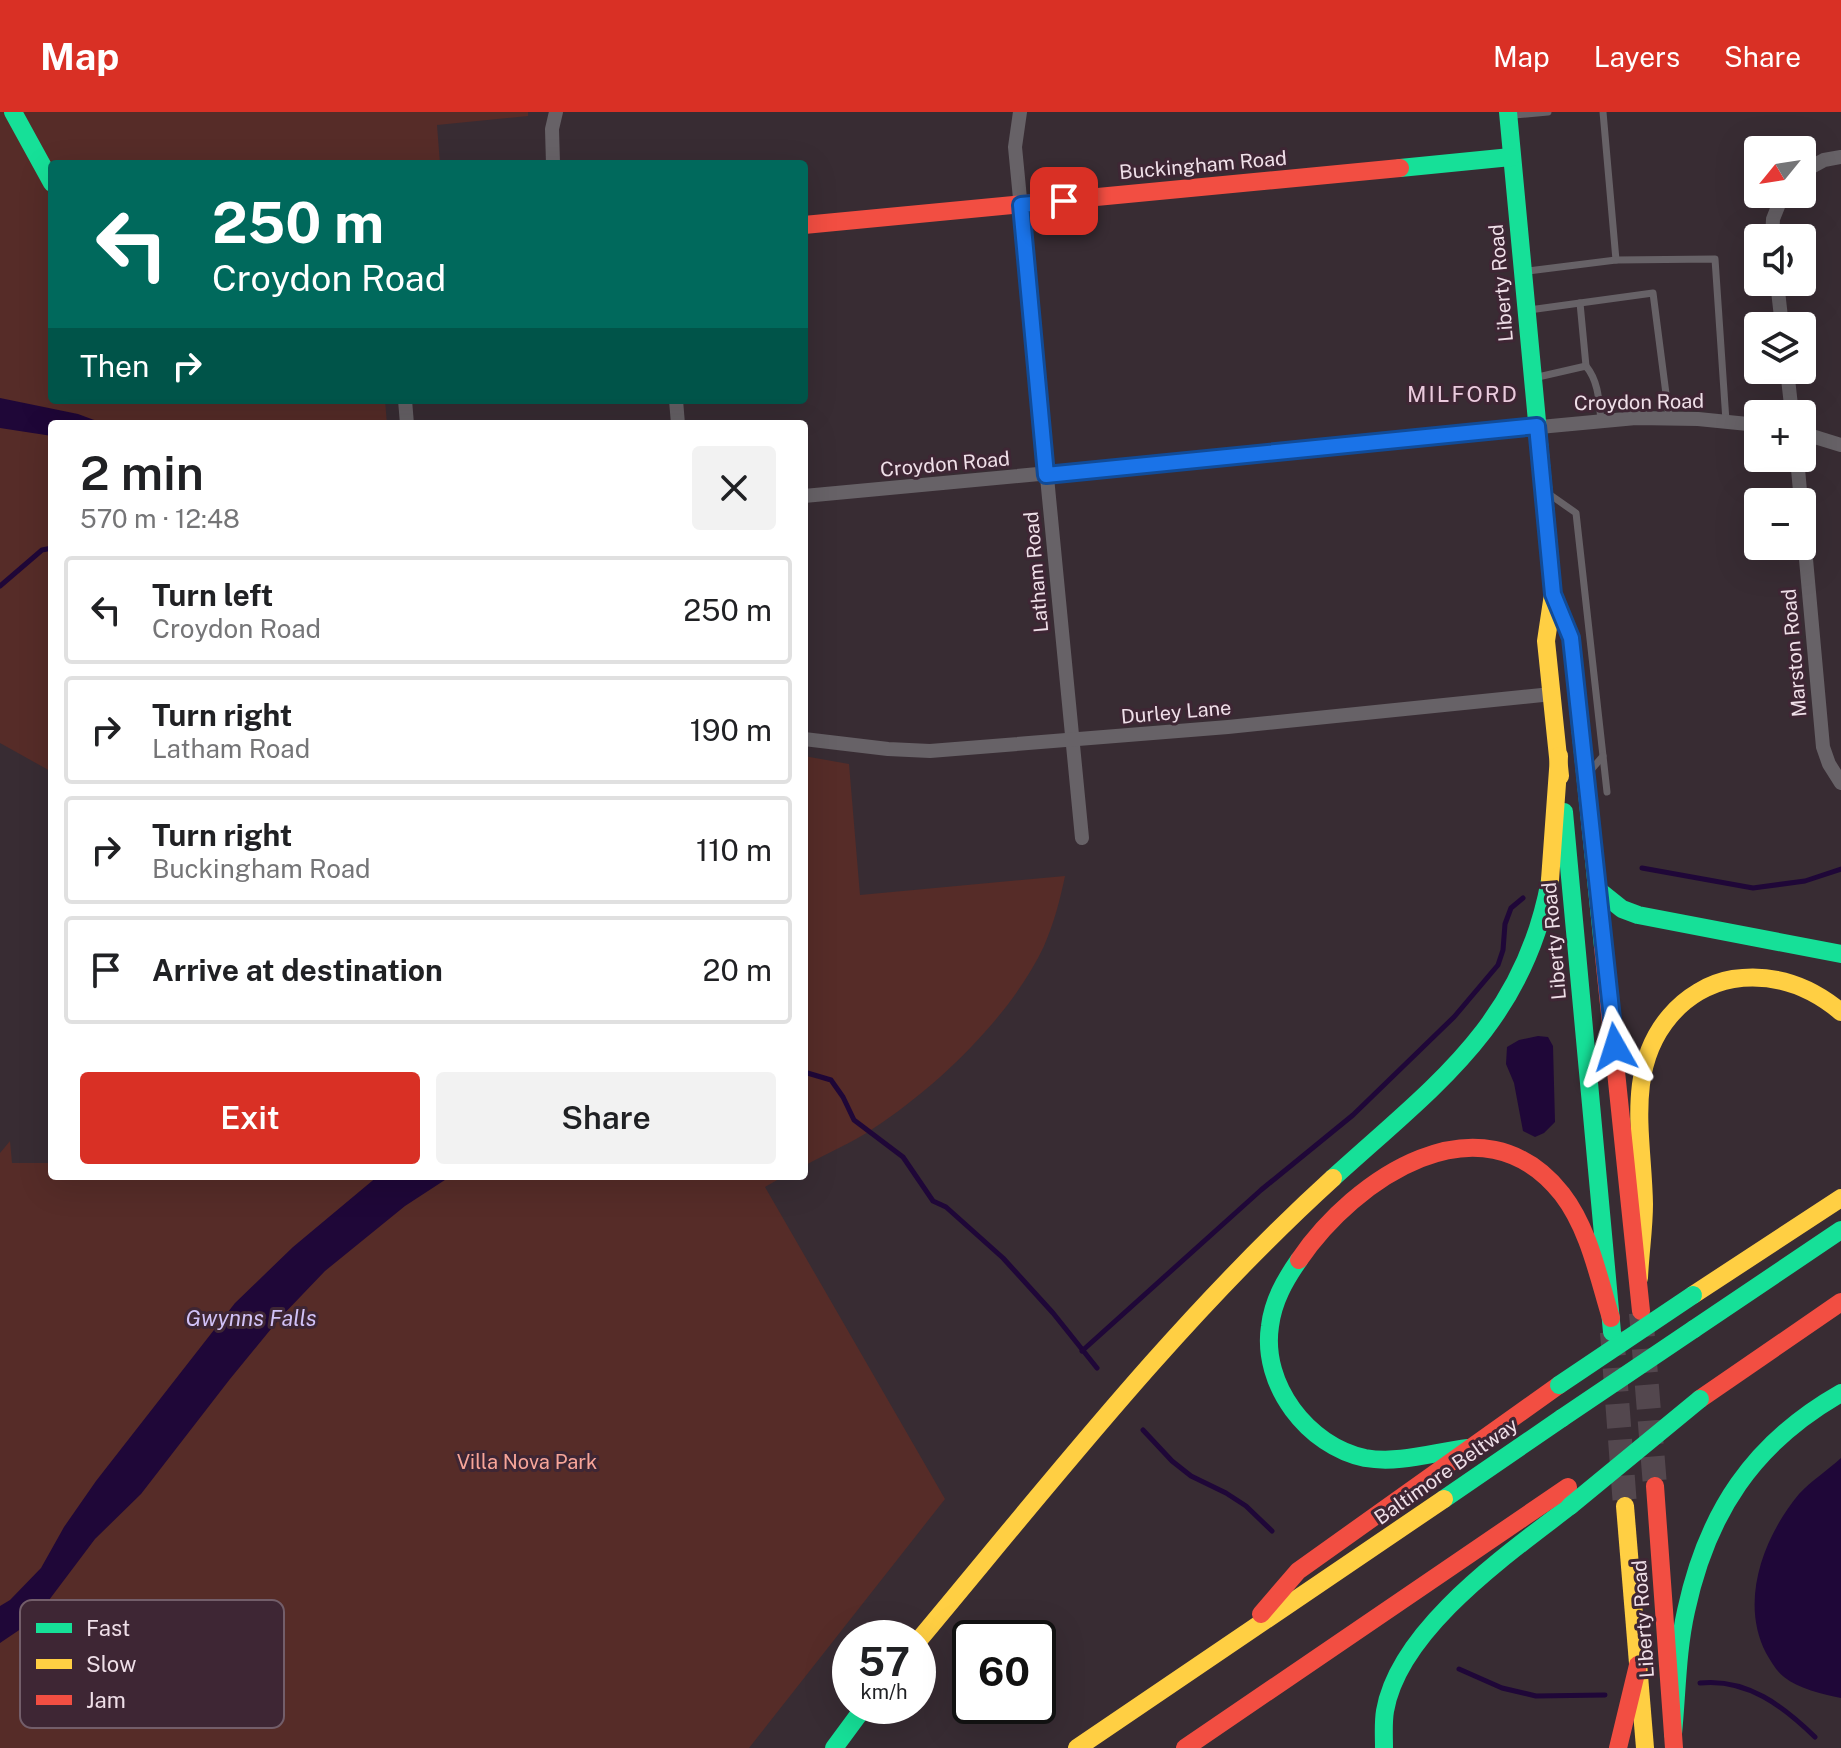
<!DOCTYPE html>
<html lang="en">
<head>
<meta charset="utf-8">
<style>
  body { margin:0; font-family:"Public Sans",sans-serif; background:#f2f2f2; color:#202124; height:100vh; display:flex; flex-direction:column; font-size:30px; white-space:nowrap }
  * { box-sizing:border-box; margin:0 }
  p { font-size:26px; color:#757577 }
  .icon { flex:none; width:44px; height:44px; fill:none; stroke:currentColor; stroke-width:2; stroke-linecap:round; stroke-linejoin:round }
  .map { position:relative; flex:1; overflow:hidden }
  .side { position:absolute; left:48px; top:308px; width:760px; height:760px; display:flex; flex-direction:column; background:#fff; border-radius:8px; box-shadow:0 8px 32px #0002 }
  .side>* { flex:none }
  .banner { position:absolute; left:48px; top:48px; width:760px; height:244px; border-radius:8px; box-shadow:0 8px 32px #0002; background:#00695c; color:#fff; overflow:hidden }
  .needle { width:52px; rotate:240deg }
  .buttons { position:absolute; left:1744px; top:24px; display:grid; gap:16px }
  .buttons a { display:grid; place-items:center; width:72px; height:72px; border-radius:8px; background:#fff; box-shadow:0 8px 32px #0002; font-size:40px }
  .speed { position:absolute; left:832px; top:1508px; display:flex; gap:16px; font-size:40px; font-weight:700; text-align:center }
  .speed>* { display:grid; place-content:center; width:104px; height:104px; border-radius:50%; background:#fff; box-shadow:0 8px 32px #0002; line-height:1 }
  .speed small { font-size:20px; font-weight:400 }
  .speed .limit { border:4px solid #111; border-radius:12px; background:#fff; color:#111 }
  .pin { position:absolute; display:grid; place-items:center; width:68px; height:68px; color:#fff; margin:-34px; border-radius:16px; box-shadow:0 4px 12px #0006 }
  .me { position:absolute; width:88px; margin:-44px; rotate:354deg; stroke-linejoin:round; filter:drop-shadow(0 0 6px #0008) }
  .turn { display:flex; align-items:center; gap:28px; height:168px; padding:0 32px; font-size:36px }
  .turn .icon { width:104px; height:104px; stroke-width:2.5 }
  .turn b { display:block; font-size:56px; line-height:68px }
  .then { display:flex; align-items:center; height:76px; padding:0 32px; background:#0003; gap:16px; font-size:30px }
  .round { display:grid; place-items:center; flex:none; width:84px; height:84px; border-radius:8px; background:#f2f2f2 }
  .head { display:flex; align-items:center; justify-content:space-between; height:136px; padding:0 32px }
  h1 { font-size:48px; font-weight:600; line-height:60px }
  .button { display:flex; gap:16px; margin-top:auto; padding:16px 32px }
  .button a { flex:1; height:92px; border-radius:8px; background:#d93025; color:#fff; font-size:32px; font-weight:600; line-height:92px; text-align:center }
  .button a+a { background:#f2f2f2; color:#202124 }
  ul { padding:0; list-style:none }
  li { display:flex; align-items:center; gap:24px; height:108px; margin:0 16px 12px; padding:0 16px; border:4px solid #e0e0e0; border-radius:8px }
  li div { flex:1 }
  li b { display:block; font-size:30px }
  li em { font-style:normal }
  header { display:flex; align-items:center; gap:48px; box-sizing:border-box; height:112px; padding:0 40px; background:#d93025; color:#fff }
  header strong { font-size:38px }
  nav { display:flex; gap:44px; margin-inline-start:auto; font-size:28px }
  .map>svg:first-child { display:block }
  .green { fill:#562c28 }
  .water { fill:#1f0738 }
  .lines { fill:none; stroke-linecap:round; stroke-linejoin:round }
  .stream { stroke:#1f0738; stroke-width:5 }
  .primary-tunnel { stroke:#53474e; stroke-width:24; stroke-dasharray:24 12; stroke-linecap:butt }
  .lane { stroke:#676267; stroke-width:7 }
  .street { stroke:#676267; stroke-width:14 }
  .fast { stroke:#16e098; stroke-width:18 }
  .slow { stroke:#ffcf43; stroke-width:18 }
  .jam { stroke:#f24e42; stroke-width:18 }
  .fast-bridge { stroke:#16e098; stroke-width:18 }
  .route-casing { stroke:#114b97; stroke-width:20 }
  .route { stroke:#1a73e8; stroke-width:14 }
  .labels { text-anchor:middle; stroke-width:6; stroke-linejoin:round; paint-order:stroke }
  .street-label { font-size:20px; fill:#efdfe8; stroke:#3e2634 }
  .park-label { font-size:20px; fill:#f8a599; stroke:#3e2634 }
  .neighbourhood-label { font-size:22px; letter-spacing:2px; fill:#eacbdd; stroke:#3e2634 }
  .water-label { font-size:22px; font-style:italic; fill:#d1c2f7; stroke:#3e2634 }
  .key { fill:#3e2634; stroke:#735e6a; stroke-width:2 }
  .key-label { font-size:22px; fill:#efdfe8 }
</style>
</head>
<body>
<header>
<strong>Map</strong>
<nav><a>Map</a><a>Layers</a><a>Share</a></nav>
</header>
<div class="map">
<svg width="1841" height="1636" viewBox="0 0 1841 1636">
  <rect width="100%" height="100%" fill="#382c33"/>
  <g class="green">
    <path d="M0 0H528V4L437 13 440 52H52V288H385L387 312H52V660L0 631Z"/>
    <path d="M804 644 849 652 860 783 1065 764C1060 788 1054 811 1044 834 1011 904 938 974 874 1016 852 1031 827 1041 804 1054Z"/>
    <path d="M10 1029 12 1051H52V1064H131L135 1067 141 1064H784L765 1075 945 1387 749 1636H0V1041Z"/>
  </g>
  <g class="water">
    <path d="M0 286 78 302 105 312H52V324L0 316Z"/>
    <path d="M1538 924 1548 925 1553 934 1555 1010 1544 1021 1535 1025 1523 1019 1514 971 1506 952 1507 935 1519 928Z"/>
    <path d="M378 1064H451L405 1094 325 1159 280 1206 230 1267 141 1382 95 1427 34 1508 0 1531V1494L10 1488 41 1456 64 1415 96 1369 235 1191 293 1135Z"/>
    <path d="M1841 1346V1586C1822 1582 1799 1577 1784 1565 1776 1559 1771 1549 1766 1541 1739 1489 1764 1424 1799 1382 1811 1369 1828 1358 1841 1346Z"/>
  </g>
  <g class="lines">
    <g class="stream">
      <path d="M0 474 42 438 52 436"/>
      <path d="M1642 756 1753 776 1805 769 1841 757"/>
      <path d="M804 960 831 968 843 985 854 1008 903 1045 933 1089 946 1095 1003 1146 1053 1201 1097 1256"/>
      <path d="M1082 1239 1261 1078 1353 1003 1454 905 1498 853 1503 838 1505 812 1511 796 1523 786"/>
      <path d="M1143 1318 1172 1349 1191 1364 1226 1381 1246 1394 1272 1419"/>
      <path d="M1459 1557 1502 1576 1536 1584 1605 1583"/>
      <path d="M1700 1571C1747 1566 1783 1594 1815 1625"/>
    </g>
    <g class="primary-tunnel">
      <path d="M1641 1201 1655 1374"/>
      <path d="M1612 1220 1625 1394"/>
    </g>
    <g class="lane">
      <path d="M1603 0 1616 148"/>
      <path d="M1514 3 1548 0"/>
      <path d="M1528 159 1616 148 1715 147 1726 309"/>
      <path d="M1580 191 1586 254"/>
      <path d="M1529 198 1653 181 1669 305"/>
      <path d="M1538 265 1586 254C1599 270 1599 290 1601 309"/>
      <path d="M1549 382 1576 401 1603 644 1591 658"/>
      <path d="M1603 644 1607 680"/>
    </g>
    <g class="street">
      <path d="M1020 0 1015 35 1082 726"/>
      <path d="M553 52 552 17 556 0"/>
      <path d="M1802 60 1824 48 1841 45"/>
      <path d="M1772 126 1773 107 1783 82"/>
      <path d="M1777 170 1782 214"/>
      <path d="M1787 258 1792 302"/>
      <path d="M405 288 407 312"/>
      <path d="M676 288 678 312"/>
      <path d="M1802 321 1841 333"/>
      <path d="M1797 346 1801 390"/>
      <path d="M804 384 1636 306 1698 307 1758 313"/>
      <path d="M1802 403 1823 635 1829 652 1841 671"/>
      <path d="M804 627 888 637 930 639 1228 615 1552 582"/>
    </g>
    <g class="fast">
      <path d="M13 0 52 71"/>
      <path d="M1508 0 1547 416"/>
      <path d="M1400 56 1511 45"/>
      <path d="M1554 484 1571 526 1603 835"/>
      <path d="M1564 700 1612 1220"/>
      <path d="M1597 777 1622 797 1638 803 1841 842"/>
      <path d="M1333 1066C1434 974 1524 912 1550 768"/>
      <path d="M1299 1148C1285 1168 1273 1189 1270 1214 1261 1273 1308 1334 1365 1346 1400 1352 1434 1340 1468 1336"/>
      <path d="M1694 1217 1841 1118"/>
      <path d="M1444 1387 1562 1306"/>
      <path d="M1673 1622C1677 1581 1677 1539 1686 1499 1707 1401 1753 1331 1841 1281"/>
      <path d="M834 1636 865 1594"/>
      <path d="M1384 1636C1384 1624 1383 1611 1385 1599 1399 1517 1508 1442 1570 1394"/>
    </g>
    <g class="slow">
      <path d="M1547 416 1553 482 1546 529 1560 664"/>
      <path d="M1550 768 1559 644"/>
      <path d="M1639 1166C1640 1141 1644 1117 1644 1092 1643 1027 1624 958 1670 904 1686 885 1709 871 1733 867 1774 861 1810 874 1841 900"/>
      <path d="M1693 1183 1841 1086"/>
      <path d="M1625 1394 1645 1636"/>
      <path d="M918 1529C1051 1370 1179 1206 1333 1066"/>
      <path d="M1077 1636 1444 1387"/>
    </g>
    <g class="jam">
      <path d="M804 113 1400 56"/>
      <path d="M1603 835 1641 1199"/>
      <path d="M1299 1148C1354 1067 1481 980 1562 1082 1589 1117 1598 1164 1611 1206"/>
      <path d="M1700 1287 1841 1190"/>
      <path d="M1655 1374 1674 1636"/>
      <path d="M1261 1502 1298 1459 1559 1273"/>
      <path d="M1185 1636 1568 1375"/>
      <path d="M1618 1636 1638 1553"/>
    </g>
    <g class="fast-bridge">
      <path d="M1559 1273 1693 1183"/>
      <path d="M1562 1306 1694 1217"/>
      <path d="M1570 1394 1700 1287"/>
    </g>
  </g>
  <g class="lines">
    <g class="route-casing">
      <path id="route" d="M1064 89 1021 93 1046 363 1537 314 1553 482 1571 526 1615 935"/>
    </g>
    <use href="#route" class="route"/>
  </g>
  <g class="labels">
    <g class="street-label">
      <text transform="translate(1203 53) rotate(-5)" y="7">Buckingham Road</text>
      <text transform="translate(1501 171) rotate(-95)" y="7">Liberty Road</text>
      <text transform="translate(1639 290) rotate(-1)" y="7">Croydon Road</text>
      <text transform="translate(945 352) rotate(-5)" y="7">Croydon Road</text>
      <text transform="translate(1036 460) rotate(-95)" y="7">Latham Road</text>
      <text transform="translate(1794 541) rotate(-95)" y="7">Marston Road</text>
      <text transform="translate(1176 600) rotate(-5)" y="7">Durley Lane</text>
      <text transform="translate(1554 829) rotate(-95)" y="7">Liberty Road</text>
      <text transform="translate(1446 1359) rotate(-35)" y="7">Baltimore Beltway</text>
      <text transform="translate(1643 1507) rotate(-94)" y="7">Liberty Road</text>
    </g>
    <g class="park-label">
      <text x="527" y="1357">Villa Nova Park</text>
    </g>
    <g class="neighbourhood-label">
      <text x="1463" y="290">MILFORD</text>
    </g>
    <g class="water-label">
      <text x="251" y="1214">Gwynns Falls</text>
    </g>
  </g>
  <rect x="20" y="1488" width="264" height="128" rx="12" class="key"/>
  <rect x="36" y="1511" width="36" height="10" fill="#16e098"/>
  <rect x="36" y="1547" width="36" height="10" fill="#ffcf43"/>
  <rect x="36" y="1583" width="36" height="10" fill="#f24e42"/>
  <g class="key-label">
    <text x="86" y="1524">Fast</text>
    <text x="86" y="1560">Slow</text>
    <text x="86" y="1596">Jam</text>
  </g>
</svg>
<div class="buttons">
<a><svg class="needle" viewBox="-14 -14 28 28"><path d="M0-13l5 13h-10z" fill="#e53935"/><path d="M0 13l5-13h-10z" fill="#757577"/></svg></a>
<a><svg class="icon" aria-label="sound" viewBox="0 0 24 24"><path d="M4 9h4l5-4v14l-5-4H4zM17 9q2 3 0 6"/></svg></a>
<a><svg class="icon" aria-label="layers" viewBox="0 0 24 24"><path d="M12 4l9 5-9 5-9-5zM3 14l9 5 9-5"/></svg></a>
<a>+</a>
<a>−</a>
</div>
<div class="speed"><div>57<small>km/h</small></div><div class="limit">60</div></div>
<div class="pin" style="left:1064px;top:89px;background:#d93025"><svg class="icon" aria-label="arrive" viewBox="0 0 24 24"><path d="M6 21V4h12l-3 4 3 4H6"/></svg></div>
<svg class="me" style="left:1615px;top:935px" viewBox="-20 -20 40 40"><path d="M0-17L14 15 0 8-14 15z" fill="#1a73e8" stroke="#fff" stroke-width="4"/></svg>
<div class="banner">
<div class="turn"><svg class="icon" aria-label="left" viewBox="0 0 24 24"><path d="M17 20v-9H6M10 6l-5 5 5 5"/></svg><div><b>250 m</b>Croydon Road</div></div>
<div class="then">Then<svg class="icon" aria-label="right" viewBox="0 0 24 24"><path d="M7 20v-9h11M14 6l5 5-5 5"/></svg></div>
</div>
<section class="side">
<div class="head"><div><h1>2 min</h1><p>570 m · 12:48</p></div><a class="round"><svg class="icon" aria-label="close" viewBox="0 0 24 24"><path d="M6 6l12 12M18 6L6 18"/></svg></a></div>
<ul>
<li><svg class="icon" aria-label="left" viewBox="0 0 24 24"><path d="M17 20v-9H6M10 6l-5 5 5 5"/></svg><div><b>Turn left</b><p>Croydon Road</p></div><em>250 m</em></li>
<li><svg class="icon" aria-label="right" viewBox="0 0 24 24"><path d="M7 20v-9h11M14 6l5 5-5 5"/></svg><div><b>Turn right</b><p>Latham Road</p></div><em>190 m</em></li>
<li><svg class="icon" aria-label="right" viewBox="0 0 24 24"><path d="M7 20v-9h11M14 6l5 5-5 5"/></svg><div><b>Turn right</b><p>Buckingham Road</p></div><em>110 m</em></li>
<li><svg class="icon" aria-label="arrive" viewBox="0 0 24 24"><path d="M6 21V4h12l-3 4 3 4H6"/></svg><div><b>Arrive at destination</b></div><em>20 m</em></li>
</ul>
<div class="button"><a>Exit</a><a>Share</a></div>
</section>
</div>
</body>
</html>
